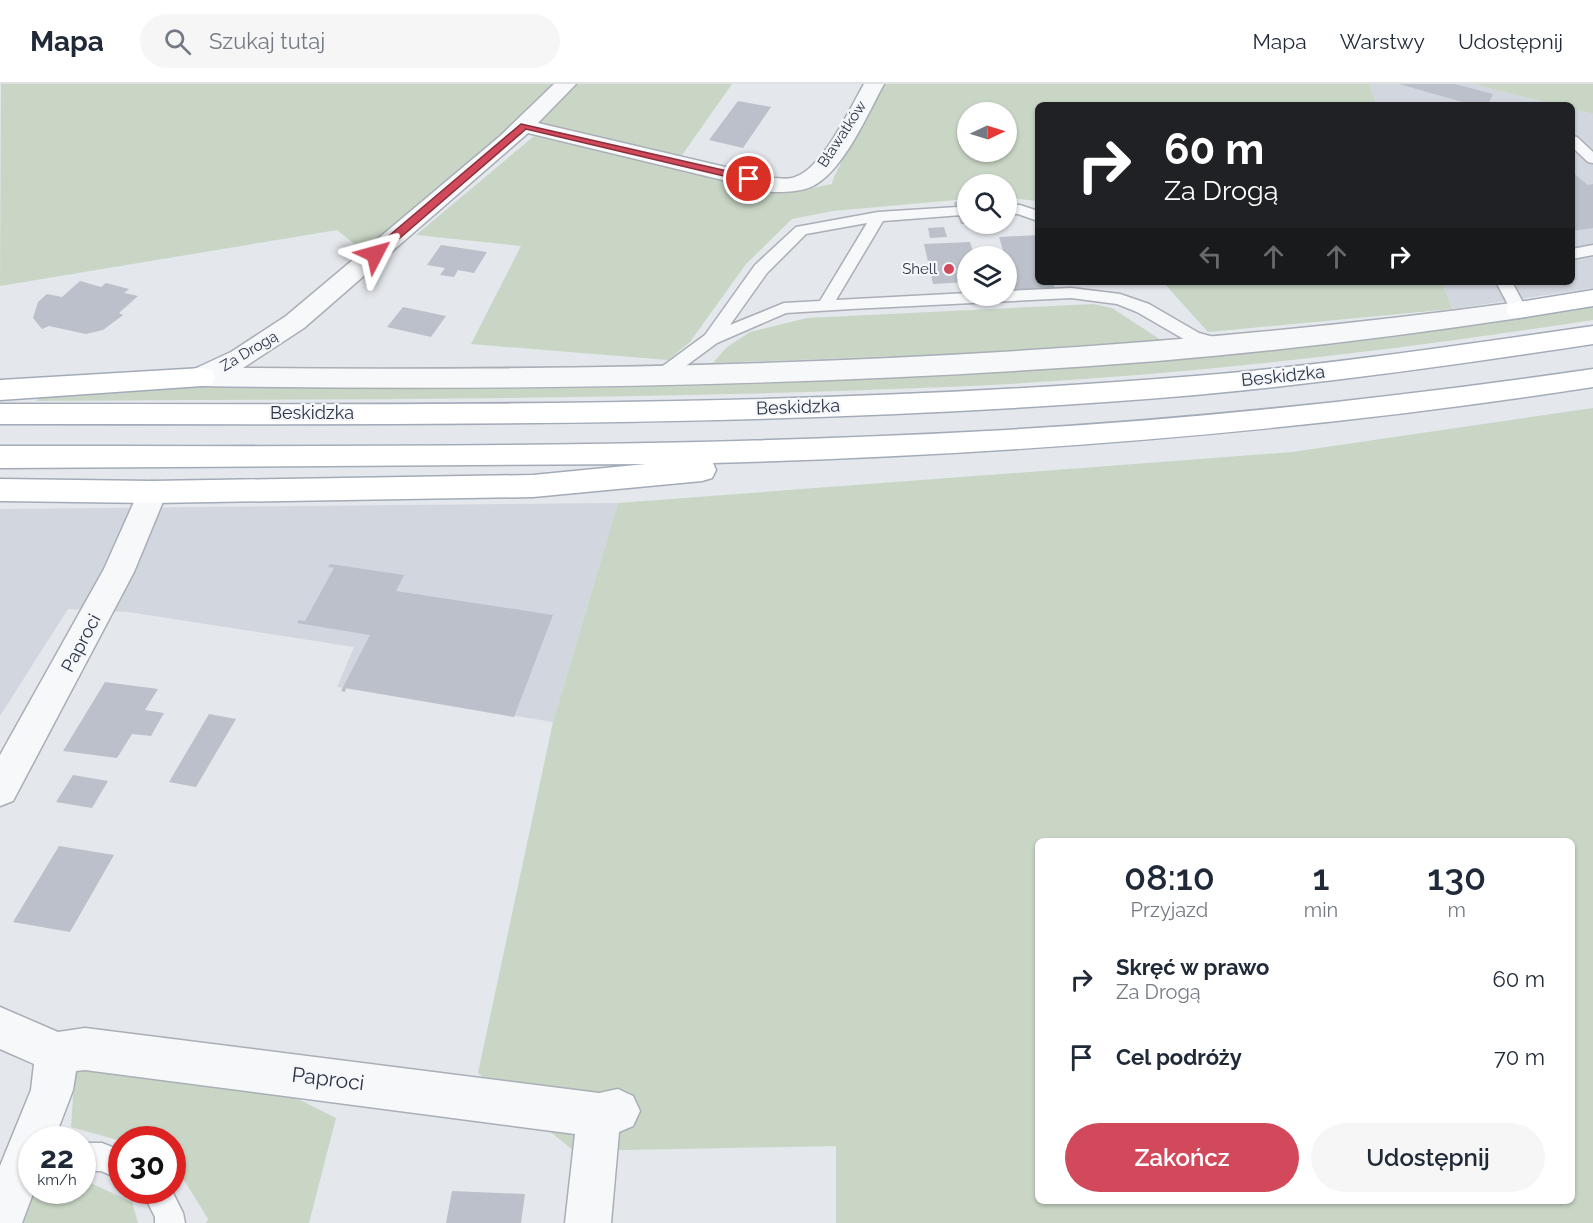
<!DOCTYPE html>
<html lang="pl">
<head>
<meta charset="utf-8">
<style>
  body { margin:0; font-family:Raleway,sans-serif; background:#f6f6f7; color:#1f2937; height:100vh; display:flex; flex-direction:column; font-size:22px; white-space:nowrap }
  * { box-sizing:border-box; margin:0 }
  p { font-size:20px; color:#747a83 }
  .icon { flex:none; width:33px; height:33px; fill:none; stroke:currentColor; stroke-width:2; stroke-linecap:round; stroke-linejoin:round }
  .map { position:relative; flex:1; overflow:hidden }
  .side { position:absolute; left:1035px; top:754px; width:540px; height:366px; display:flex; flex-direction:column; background:#fff; border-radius:9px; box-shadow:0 2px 4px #0004 }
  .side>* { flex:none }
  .banner { position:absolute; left:1035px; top:18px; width:540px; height:183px; border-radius:9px; box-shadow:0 2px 4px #0004; background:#202124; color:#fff; overflow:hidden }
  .needle { width:39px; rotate:86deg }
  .fabs { position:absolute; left:957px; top:18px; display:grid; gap:12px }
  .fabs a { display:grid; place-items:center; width:60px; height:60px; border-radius:50%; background:#fff; box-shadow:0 2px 4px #0004; font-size:30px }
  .speed { position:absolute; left:18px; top:1042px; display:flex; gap:12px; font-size:30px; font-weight:700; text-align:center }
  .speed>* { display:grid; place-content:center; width:78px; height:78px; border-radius:50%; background:#fff; box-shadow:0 2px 4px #0004; line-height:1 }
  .speed small { font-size:15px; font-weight:400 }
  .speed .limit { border:9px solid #d22; background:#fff; color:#111 }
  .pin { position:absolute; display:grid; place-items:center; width:51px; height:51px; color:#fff; margin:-26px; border:3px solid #fff; border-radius:50%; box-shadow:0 2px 6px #0007 }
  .me { position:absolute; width:66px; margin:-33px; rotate:51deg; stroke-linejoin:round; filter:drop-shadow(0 0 4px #0008) }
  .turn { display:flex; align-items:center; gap:21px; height:126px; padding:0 30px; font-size:27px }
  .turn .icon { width:78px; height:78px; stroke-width:2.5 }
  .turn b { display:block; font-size:42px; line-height:51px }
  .lanes { display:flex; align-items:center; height:57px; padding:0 30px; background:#0003; justify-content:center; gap:30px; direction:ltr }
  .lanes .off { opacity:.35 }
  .eta { display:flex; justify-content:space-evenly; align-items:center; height:102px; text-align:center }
  .eta b { font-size:36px; font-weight:600; line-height:42px }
  .primary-button { display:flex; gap:12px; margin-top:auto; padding:12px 30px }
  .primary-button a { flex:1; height:69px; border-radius:36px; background:#d1495b; color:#fff; font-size:24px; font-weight:600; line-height:69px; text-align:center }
  .primary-button a+a { background:#f6f6f7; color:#1f2937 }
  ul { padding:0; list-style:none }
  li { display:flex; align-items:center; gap:18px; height:78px; padding:0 30px }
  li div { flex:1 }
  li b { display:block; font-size:22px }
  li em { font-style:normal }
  header { display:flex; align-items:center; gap:36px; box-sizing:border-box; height:84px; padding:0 30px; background:#fff; border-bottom:2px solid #e0e1e3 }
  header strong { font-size:28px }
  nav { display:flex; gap:33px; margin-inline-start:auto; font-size:21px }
  .search { width:420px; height:54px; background:#f6f6f7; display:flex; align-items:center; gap:15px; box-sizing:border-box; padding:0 21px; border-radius:33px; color:#747a83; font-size:22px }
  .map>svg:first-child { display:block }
  .built { fill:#d2d6de }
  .green { fill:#c9d6c5; fill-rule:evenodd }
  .building { fill:#bbc0ca }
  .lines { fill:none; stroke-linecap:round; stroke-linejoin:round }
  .service-casing { stroke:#a9aeb7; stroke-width:3 }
  .minor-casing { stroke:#a9aeb7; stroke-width:3 }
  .primary-casing { stroke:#a3abb8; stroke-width:3 }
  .service { fill:#f7f8fa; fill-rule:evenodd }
  .minor { fill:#f7f8fa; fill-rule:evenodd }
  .primary { fill:#fff; fill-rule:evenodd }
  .route { fill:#d1495b; stroke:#882f3b; stroke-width:1.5 }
  .poi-dot { fill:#d1495b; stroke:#f4f6f9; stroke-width:2 }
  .labels { text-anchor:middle; stroke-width:4.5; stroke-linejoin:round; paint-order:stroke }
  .far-street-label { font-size:15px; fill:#2b3445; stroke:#f4f6f9 }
  .far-poi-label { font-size:15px; fill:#2b3445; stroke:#f4f6f9; text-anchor:end }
  .street-label { font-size:18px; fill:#2b3445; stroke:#f4f6f9 }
  .near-street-label { font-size:21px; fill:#2b3445; stroke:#f4f6f9 }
</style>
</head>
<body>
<header>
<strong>Mapa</strong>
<div class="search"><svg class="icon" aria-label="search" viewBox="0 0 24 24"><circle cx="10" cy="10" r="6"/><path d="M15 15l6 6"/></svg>Szukaj tutaj</div>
<nav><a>Mapa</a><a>Warstwy</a><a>Udostępnij</a></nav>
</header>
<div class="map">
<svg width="1593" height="1139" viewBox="0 0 1593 1139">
  <rect width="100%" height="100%" fill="#e4e7ec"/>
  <g class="built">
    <path d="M1369 0H1473L1556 21H1377Z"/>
    <path d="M1572 25 1593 30V204L1452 225 1442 198H1572Z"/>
    <path d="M618 419 553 638 337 603 354 563 128 528 68 525 0 632V425Z"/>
  </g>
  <g class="green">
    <path d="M1 0H562L367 170 337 146 0 202Z"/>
    <path d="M569 0H732L680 74 533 38Z"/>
    <path d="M880 0H1369L1377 21H1038V117L1007 114 1006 100H968L967 115 833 127 792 135 746 180 690 258 668 276 471 260 521 162 416 151 534 52 786 109 832 100 833 95ZM968 28H1006V68H968Z"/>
    <path d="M1473 0H1593V30L1572 25V21H1556Z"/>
    <path d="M1163 198H1442L1452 225 1208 248Z"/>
    <path d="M1093 220 1112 224 1161 256 953 270 713 279 727 263 750 248 807 234Z"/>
    <path d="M1593 222V236C1379 269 1162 294 946 303 643 316 339 315 36 317L41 311 123 304 1187 272 1410 250Z"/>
    <path d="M1593 324V1139H836V1062L574 1067 478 989 553 638 618 419 1292 368ZM1038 758H1572V1118H1038Z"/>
    <path d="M75 983 296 1014 336 1034 309 1139H206L208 1135 173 1078 172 1056 121 1057 71 1043Z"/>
    <path d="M86 1097 132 1118 138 1139H17L32 1107H82L83 1098Z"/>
  </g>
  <g class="building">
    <path d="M1399 0H1455L1493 10 1488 21H1473Z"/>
    <path d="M738 17 771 23 743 64 709 56Z"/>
    <path d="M1572 88 1588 101 1593 100V144L1572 147Z"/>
    <path d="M968 117V140H961L954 118Z"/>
    <path d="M944 143 947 153 930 154 928 144Z"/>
    <path d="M1038 151V198H1053L1055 205 1015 206 999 153Z"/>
    <path d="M970 158 974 172H968V198L933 200 924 160Z"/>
    <path d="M441 161 487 168 474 189 458 186 454 193 440 191 445 184 427 181Z"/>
    <path d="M80 197 101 203 106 199 129 205 124 209 138 212 119 229 123 231 103 246 86 250 49 242 42 245 33 234 38 218 47 210 62 213Z"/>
    <path d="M403 223 446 232 431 253 387 243Z"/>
    <path d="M330 480 404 491 396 507 553 531 514 633 346 604 345 608 341 607 370 551 297 539 299 536 305 537 334 484 328 483Z"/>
    <path d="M105 598 158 605 145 626 164 629 151 652 132 650 117 674 63 667Z"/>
    <path d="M209 630 236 635 196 703 169 698Z"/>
    <path d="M73 691 108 697 92 724 56 718Z"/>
    <path d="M59 762 114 771 70 848 13 838Z"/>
    <path d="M452 1107 525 1110 521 1139H446Z"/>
  </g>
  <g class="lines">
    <g class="service-casing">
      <g id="service">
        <path d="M1572 52 1577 53 1593 68V79L1588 78 1572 63Z"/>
        <path d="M1006 121H1020L1038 127V137L1018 130H1006Z"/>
        <path d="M957 123 962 125 964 128 962 131 883 137 836 216 968 209V212H1006V207L1071 204 1120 210 1149 220 1199 249 1228 257 1230 261 1228 265 1222 267 1187 257 1137 228 1117 220 1071 214 851 225 786 229 717 259 668 295H656L653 291 656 287 705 251 755 181 796 143 878 128ZM867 139 820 217 784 219 730 241 767 189 806 150Z"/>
        <path d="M1593 161V171L1572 175V165Z"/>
        <path d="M1496 198H1512L1527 226 1525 230H1513Z"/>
        <path d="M82 1059H102L122 1067V1096L101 1087H82Z"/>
        <path d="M142 1107H172L183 1129 185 1139H155V1133Z"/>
      </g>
    </g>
    <g class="minor-casing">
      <g id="minor">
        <path d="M554 0H576L538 39 772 94C779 94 789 96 795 93 823 84 850 24 864 0H884C868 29 844 86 813 102 801 108 785 108 772 108L528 49 304 244 243 284C670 288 1096 276 1519 218L1528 220 1532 226 1528 232 1519 234C1399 252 1278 267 1157 277 840 302 520 307 202 302L192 300 189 293 192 286 231 268 286 232 499 53Z"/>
        <path d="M152 397 162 400 167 408 134 488 13 717 0 722V671L104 485 142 400Z"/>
        <path d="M0 923 58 948 85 944 599 1009 618 1005 633 1012 640 1027 633 1042 619 1048 611 1139H565L575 1050 85 986 76 987 73 1006 54 1056H32V1107H34L22 1139H0V1082L31 1006 34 980 0 965Z"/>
      </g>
    </g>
    <g class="primary-casing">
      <g id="primary">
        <path d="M1593 206V222L1519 234 1510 232 1506 226 1510 220 1519 218Z"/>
        <path d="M1593 242V260C1461 280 1328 299 1195 311 798 345 398 340 0 340V320C398 320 798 325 1195 292 1328 281 1461 261 1593 242Z"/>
        <path d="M202 284 212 286 215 293 212 300 202 302 0 316V296Z"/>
        <path d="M1593 285V303C1301 348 1008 371 713 379L716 386 712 394 702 397 533 413 152 419 0 417V395L152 397 533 391 646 380 0 384V362C329 362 658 365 987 347 1190 336 1392 314 1593 285Z"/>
      </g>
    </g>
    <use href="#service" class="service"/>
    <use href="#minor" class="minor"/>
    <use href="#primary" class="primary"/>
  </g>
  <path class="route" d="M521 40 749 92 754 95 749 98 526 45 379 172H371V167Z"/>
  <circle class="poi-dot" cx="949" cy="185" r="6"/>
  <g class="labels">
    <g class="far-street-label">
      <text transform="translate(842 50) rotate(-57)" y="5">Bławatków</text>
      <text transform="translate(249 267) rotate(-31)" y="5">Za Drogą</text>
    </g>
    <g class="far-poi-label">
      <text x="937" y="190">Shell</text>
    </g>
    <g class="street-label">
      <text transform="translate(1283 292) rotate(-6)" y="6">Beskidzka</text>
      <text transform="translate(798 323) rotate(-2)" y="6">Beskidzka</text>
      <text x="312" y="335">Beskidzka</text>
      <text transform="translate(81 559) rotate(-62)" y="6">Paproci</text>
    </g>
    <g class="near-street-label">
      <text transform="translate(328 995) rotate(7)" y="7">Paproci</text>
    </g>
  </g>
</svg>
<div class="fabs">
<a><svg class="needle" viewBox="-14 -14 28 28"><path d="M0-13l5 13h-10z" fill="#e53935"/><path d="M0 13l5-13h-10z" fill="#747a83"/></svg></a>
<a><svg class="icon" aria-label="search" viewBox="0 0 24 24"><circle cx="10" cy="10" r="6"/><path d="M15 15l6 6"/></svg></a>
<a><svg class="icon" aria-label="layers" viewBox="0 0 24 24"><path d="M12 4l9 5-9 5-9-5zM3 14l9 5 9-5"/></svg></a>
</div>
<div class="speed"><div>22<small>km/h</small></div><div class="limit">30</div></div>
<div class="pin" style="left:749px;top:95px;background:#d93025"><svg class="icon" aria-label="arrive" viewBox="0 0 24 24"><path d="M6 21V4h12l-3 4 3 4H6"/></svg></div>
<svg class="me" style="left:375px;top:170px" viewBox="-20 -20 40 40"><path d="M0-17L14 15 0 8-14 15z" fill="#d1495b" stroke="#fff" stroke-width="4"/></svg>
<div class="banner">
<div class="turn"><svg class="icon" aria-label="right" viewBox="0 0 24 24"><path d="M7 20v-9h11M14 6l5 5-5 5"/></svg><div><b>60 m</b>Za Drogą</div></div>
<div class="lanes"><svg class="icon off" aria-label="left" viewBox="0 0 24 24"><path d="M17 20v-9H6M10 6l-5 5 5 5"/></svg><svg class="icon off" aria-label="ahead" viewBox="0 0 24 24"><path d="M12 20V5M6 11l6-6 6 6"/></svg><svg class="icon off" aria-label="ahead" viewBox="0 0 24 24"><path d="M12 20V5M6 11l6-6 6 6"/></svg><svg class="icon" aria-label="right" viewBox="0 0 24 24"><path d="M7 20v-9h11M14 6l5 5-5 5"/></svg></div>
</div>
<section class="side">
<div class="eta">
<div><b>08:10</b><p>Przyjazd</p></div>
<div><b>1</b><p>min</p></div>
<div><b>130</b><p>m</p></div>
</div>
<ul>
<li><svg class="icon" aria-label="right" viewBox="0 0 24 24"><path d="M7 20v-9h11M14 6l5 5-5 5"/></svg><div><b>Skręć w prawo</b><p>Za Drogą</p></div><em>60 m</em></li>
<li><svg class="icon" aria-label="arrive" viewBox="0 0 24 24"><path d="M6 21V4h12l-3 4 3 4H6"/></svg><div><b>Cel podróży</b></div><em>70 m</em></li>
</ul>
<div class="primary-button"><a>Zakończ</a><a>Udostępnij</a></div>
</section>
</div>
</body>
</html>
